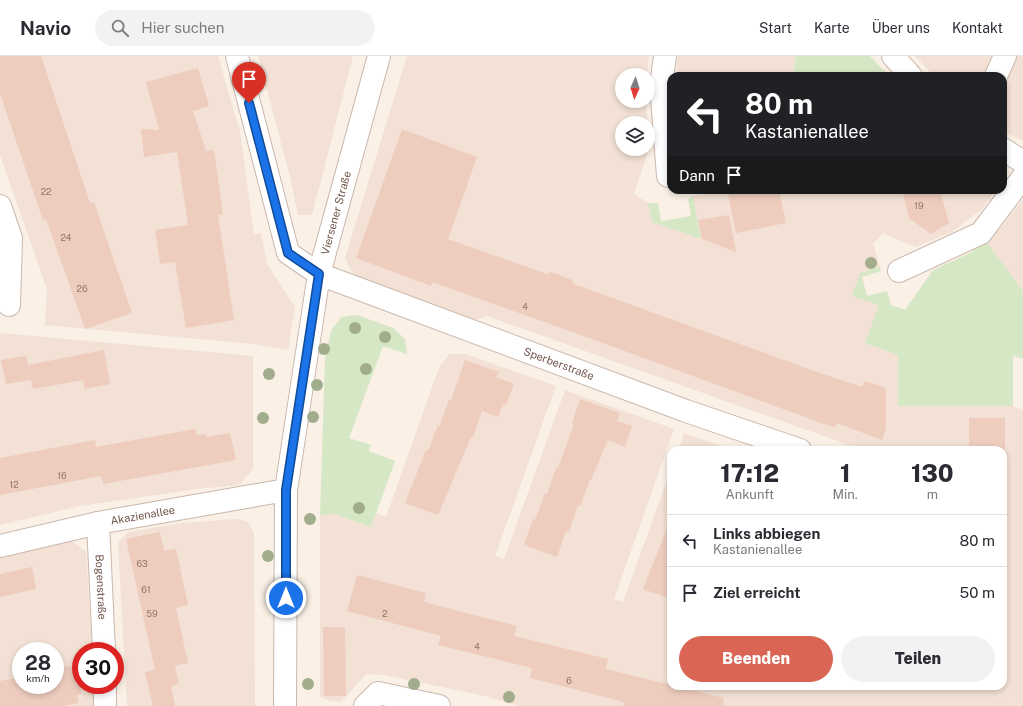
<!DOCTYPE html>
<html lang="de">
<head>
<meta charset="utf-8">
<style>
  body { margin:0; font-family:"Public Sans",sans-serif; background:#f2f2f3; color:#2b2b33; height:100vh; display:flex; flex-direction:column; font-size:15px; white-space:nowrap }
  * { box-sizing:border-box; margin:0 }
  p { font-size:13px; color:#7c7c81 }
  .icon { flex:none; width:22px; height:22px; fill:none; stroke:currentColor; stroke-width:2; stroke-linecap:round; stroke-linejoin:round }
  .map { position:relative; flex:1; overflow:hidden }
  .sheet { position:absolute; left:667px; top:390px; width:340px; height:244px; display:flex; flex-direction:column; background:#fff; border-radius:12px; box-shadow:0 2px 6px #0003 }
  .sheet>* { flex:none }
  .hud { position:absolute; left:667px; top:16px; width:340px; height:122px; border-radius:12px; box-shadow:0 2px 6px #0003; background:#202124; color:#fff; overflow:hidden }
  .needle { width:26px; rotate:183deg }
  .controls { position:absolute; left:615px; top:12px; display:grid; gap:8px }
  .controls a { display:grid; place-items:center; width:40px; height:40px; border-radius:50%; background:#fff; box-shadow:0 2px 6px #0003; font-size:20px }
  .speed { position:absolute; left:12px; top:586px; display:flex; gap:8px; font-size:20px; font-weight:700; text-align:center }
  .speed>* { display:grid; place-content:center; width:52px; height:52px; border-radius:50%; background:#fff; box-shadow:0 2px 6px #0003; line-height:1 }
  .speed small { font-size:10px; font-weight:400 }
  .speed .limit { border:6px solid #d22; background:#fff; color:#111 }
  .pin { position:absolute; display:grid; place-items:center; width:34px; height:34px; color:#fff; margin:-41px -17px; border-radius:50% 50% 50% 0; rotate:-45deg; box-shadow:0 0 4px #0007 }
  .pin .icon { rotate:45deg }
  .me { position:absolute; width:44px; margin:-22px; rotate:0deg; stroke-linejoin:round; filter:drop-shadow(0 0 3px #0008) }
  .turn { display:flex; align-items:center; gap:14px; height:84px; padding:0 12px; font-size:18px }
  .turn .icon { width:52px; height:52px; stroke-width:2.5 }
  .turn b { display:block; font-size:28px; line-height:34px }
  .then { display:flex; align-items:center; height:38px; padding:0 12px; background:#0003; gap:8px; font-size:15px }
  .eta { display:flex; justify-content:space-evenly; align-items:center; height:68px; text-align:center }
  .eta b { font-size:24px; font-weight:800; line-height:28px }
  .primary-button { display:flex; gap:8px; margin-top:auto; padding:8px 12px }
  .primary-button a { flex:1; height:46px; border-radius:24px; background:#db6554; color:#fff; font-size:16px; font-weight:800; line-height:46px; text-align:center }
  .primary-button a+a { background:#f2f2f3; color:#2b2b33 }
  ul { padding:0; list-style:none }
  li { display:flex; align-items:center; gap:12px; height:52px; padding:0 12px; border-top:1px solid #e1e1e2 }
  li div { flex:1 }
  li b { display:block; font-size:15px }
  li em { font-style:normal }
  header { display:flex; align-items:center; gap:24px; box-sizing:border-box; height:56px; padding:0 20px; background:#fff; border-bottom:1px solid #e1e1e2 }
  header strong { font-size:19px }
  nav { display:flex; gap:22px; margin-inline-start:auto; font-size:14px }
  .search { width:280px; height:36px; background:#f2f2f3; display:flex; align-items:center; gap:10px; box-sizing:border-box; padding:0 14px; border-radius:22px; color:#7c7c81; font-size:15px }
  .map>svg:first-child { display:block }
  .residential { fill:#f2e1d4; fill-rule:evenodd }
  .green { fill:#d6e7c5 }
  .building { fill:#eecdbf }
  .lines { fill:none; stroke-linecap:round; stroke-linejoin:round }
  .minor-casing { stroke:#cbb7ad; stroke-width:24 }
  .minor { stroke:#fff; stroke-width:22 }
  .tree { fill:#a1ad8d }
  .route-casing { stroke:#114b97; stroke-width:10 }
  .route { stroke:#1a73e8; stroke-width:7 }
  .labels { text-anchor:middle; stroke-width:3.5; stroke-linejoin:round; paint-order:stroke }
  .number-label { font-size:9px; fill:#917469 }
  .street-label { font-size:11px; fill:#72564c; stroke:#fef5eb }
</style>
</head>
<body>
<header>
<strong>Navio</strong>
<div class="search"><svg class="icon" aria-label="search" viewBox="0 0 24 24"><circle cx="10" cy="10" r="6"/><path d="M15 15l6 6"/></svg>Hier suchen</div>
<nav><a>Start</a><a>Karte</a><a>Über uns</a><a>Kontakt</a></nav>
</header>
<div class="map">
<svg width="1023" height="650" viewBox="0 0 1023 650">
  <rect width="100%" height="100%" fill="#faf0e5"/>
  <g class="residential">
    <path d="M0 0H218L240 76 254 178 261 177 267 208 295 251 288 294 253 288 45 269 47 233 0 99Z"/>
    <path d="M258 0H353L312 159H298L291 124Z"/>
    <path d="M407 0H649L647 19H622V45H646L648 67H622V93H648V75L649 93 634 138 648 147 652 166 701 183 693 140 703 138 705 134H996L982 153 952 176 915 191 883 177 873 188 880 211 860 217 852 240 879 249 865 287 898 299V350H1013L1023 354V650H518L485 640 384 619 366 618 341 646 331 645 320 641V459L334 458 371 471 376 457 386 461 440 309 450 298H465L556 330 495 500 504 503 565 334 674 373 614 543 623 546 671 413V630H1003V394H873L849 389 487 260 475 264 355 221 345 202Z"/>
    <path d="M678 0H796L793 20H676Z"/>
    <path d="M915 0H997L985 20H934Z"/>
    <path d="M1017 0H1023V85L1003 75V27L1008 20Z"/>
    <path d="M1023 143V235L986 185 1002 171Z"/>
    <path d="M0 277 253 300V413L239 429 197 433 80 450 0 469Z"/>
    <path d="M684 377 732 394H678Z"/>
    <path d="M236 463 248 466 254 477 255 650H127L118 487 128 476 182 467Z"/>
    <path d="M71 484 86 496 92 595H81V629H94L96 650H0V502ZM21 595H55V629H21Z"/>
  </g>
  <g class="green">
    <path d="M796 0H870L889 20H793Z"/>
    <path d="M693 140 701 183 652 166 648 147H658L661 165 691 160 688 143Z"/>
    <path d="M986 185 1023 235V303L1013 300V350H898V299L865 287 879 249 852 240 860 217 880 211 881 215 862 221 867 240 887 235 891 249 905 254 933 214 970 197Z"/>
    <path d="M357 259 393 272 405 283 407 298 383 290 349 382 371 389 369 395 395 405 371 471 334 458 320 459 325 303 331 275 341 261Z"/>
  </g>
  <g class="building">
    <path d="M0 0H41L90 147 94 146 132 257 85 273 46 163 43 164 0 38Z"/>
    <path d="M198 12 209 50 193 55 206 95 214 94 223 158 218 159 234 264 186 272 175 206 160 208 155 174 188 169 177 96 144 101 141 73 159 74 146 26Z"/>
    <path d="M402 73 477 101 448 183 547 218 551 216 572 224 574 228 596 236 817 316 862 331 865 325 886 332V372L882 384 837 367 835 371 824 368 581 279 432 226 431 230 356 202Z"/>
    <path d="M727 134H779L786 167 736 177Z"/>
    <path d="M902 134H940L949 167 931 178 909 162Z"/>
    <path d="M729 159 736 196 702 183 698 164Z"/>
    <path d="M104 294 110 328 85 333 83 324 33 333 31 324 6 328 1 304 26 300 28 309Z"/>
    <path d="M465 304 499 316 496 321 514 328 506 349 503 348 498 361 482 355 473 381H471L438 459 405 447 426 394 428 395 438 369 440 370 449 343 451 344Z"/>
    <path d="M580 343 620 357 617 365 632 370 625 391 608 384 591 424H590L580 450 578 449 569 476 566 475 557 501 524 489 533 463 535 464 545 437 547 438 556 412H558L574 368 572 367Z"/>
    <rect x="969" y="362" width="36" height="32"/>
    <path d="M195 373 196 379 206 378V381L230 377 236 404 103 428 101 420 0 439V402L95 384 96 391Z"/>
    <path d="M669 467H671V543L643 533Z"/>
    <path d="M160 476 164 495 176 493 188 549 176 552 188 607 175 610 179 628 171 630 175 650H153L145 616 155 614 126 483Z"/>
    <path d="M32 511 36 533 0 541V518Z"/>
    <path d="M357 519 426 537 424 546 517 570 514 580 608 603 606 613 724 642 723 650H623L624 646 530 622 532 612 438 589 441 580 347 555Z"/>
    <path d="M323 571H345L346 640H324Z"/>
    <path d="M71 610 73 619 81 618V638L77 639 79 647 63 650H0V625L21 621V629H55V613Z"/>
  </g>
  <g class="lines">
    <g class="minor-casing">
      <g id="minor">
        <path id="s1" d="M237 0 288 197 319 218 686 355 800 394"/>
        <path d="M665 0 661 29 668 120"/>
        <path d="M893 0 911 20"/>
        <path d="M996 20 1005 0"/>
        <path d="M1003 93 1023 106"/>
        <path d="M0 150 11 182 9 249"/>
        <path d="M899 215 981 177 1023 121"/>
        <path id="s2" d="M98 467 104 595"/>
        <path id="s3" d="M0 490 98 467 286 434"/>
        <path d="M105 629V650"/>
        <path id="s4" d="M285 650 286 434 319 218 379 0"/>
        <path d="M365 650 378 637 439 650"/>
      </g>
    </g>
    <use href="#minor" class="minor"/>
  </g>
  <g class="tree">
    <circle cx="871" cy="207" r="6"/>
    <circle cx="355" cy="272" r="6"/>
    <circle cx="385" cy="281" r="6"/>
    <circle cx="324" cy="293" r="6"/>
    <circle cx="366" cy="313" r="6"/>
    <circle cx="269" cy="318" r="6"/>
    <circle cx="317" cy="329" r="6"/>
    <circle cx="313" cy="361" r="6"/>
    <circle cx="263" cy="362" r="6"/>
    <circle cx="359" cy="452" r="6"/>
    <circle cx="310" cy="463" r="6"/>
    <circle cx="268" cy="500" r="6"/>
    <circle cx="308" cy="628" r="6"/>
    <circle cx="414" cy="628" r="6"/>
    <circle cx="509" cy="641" r="6"/>
  </g>
  <g class="lines">
    <g class="route-casing">
      <path id="route" d="M249 47 288 197 319 218 286 434V542"/>
    </g>
    <use href="#route" class="route"/>
  </g>
  <g class="labels">
    <g class="number-label">
      <text x="46" y="139">22</text>
      <text x="919" y="153">19</text>
      <text x="66" y="185">24</text>
      <text x="82" y="236">26</text>
      <text x="525" y="254">4</text>
      <text x="62" y="423">16</text>
      <text x="14" y="432">12</text>
      <text x="142" y="511">63</text>
      <text x="146" y="537">61</text>
      <text x="152" y="561">59</text>
      <text x="385" y="561">2</text>
      <text x="477" y="594">4</text>
      <text x="569" y="628">6</text>
    </g>
    <g class="street-label">
      <text dy="4" stroke="none"><textPath href="#s4" startOffset="498">Viersener Straße</textPath></text>
      <text dy="4" stroke="none"><textPath href="#s1" startOffset="497">Sperberstraße</textPath></text>
      <text dy="4" stroke="none"><textPath href="#s3" startOffset="146">Akazienallee</textPath></text>
      <text dy="4" stroke="none"><textPath href="#s2" startOffset="64">Bogenstraße</textPath></text>
    </g>
  </g>
</svg>
<div class="controls">
<a><svg class="needle" viewBox="-14 -14 28 28"><path d="M0-13l5 13h-10z" fill="#e53935"/><path d="M0 13l5-13h-10z" fill="#7c7c81"/></svg></a>
<a><svg class="icon" aria-label="layers" viewBox="0 0 24 24"><path d="M12 4l9 5-9 5-9-5zM3 14l9 5 9-5"/></svg></a>
</div>
<div class="speed"><div>28<small>km/h</small></div><div class="limit">30</div></div>
<div class="pin" style="left:249px;top:47px;background:#d93025"><svg class="icon" aria-label="arrive" viewBox="0 0 24 24"><path d="M6 21V4h12l-3 4 3 4H6"/></svg></div>
<svg class="me" style="left:286px;top:542px" viewBox="-20 -20 40 40"><circle r="17" fill="#1a73e8" stroke="#fff" stroke-width="3"/><path d="M0-11L8 9 0 5-8 9z" fill="#fff"/></svg>
<div class="hud">
<div class="turn"><svg class="icon" aria-label="left" viewBox="0 0 24 24"><path d="M17 20v-9H6M10 6l-5 5 5 5"/></svg><div><b>80 m</b>Kastanienallee</div></div>
<div class="then">Dann<svg class="icon" aria-label="arrive" viewBox="0 0 24 24"><path d="M6 21V4h12l-3 4 3 4H6"/></svg></div>
</div>
<section class="sheet">
<div class="eta">
<div><b>17:12</b><p>Ankunft</p></div>
<div><b>1</b><p>Min.</p></div>
<div><b>130</b><p>m</p></div>
</div>
<ul>
<li><svg class="icon" aria-label="left" viewBox="0 0 24 24"><path d="M17 20v-9H6M10 6l-5 5 5 5"/></svg><div><b>Links abbiegen</b><p>Kastanienallee</p></div><em>80 m</em></li>
<li><svg class="icon" aria-label="arrive" viewBox="0 0 24 24"><path d="M6 21V4h12l-3 4 3 4H6"/></svg><div><b>Ziel erreicht</b></div><em>50 m</em></li>
</ul>
<div class="primary-button"><a>Beenden</a><a>Teilen</a></div>
</section>
</div>
</body>
</html>
